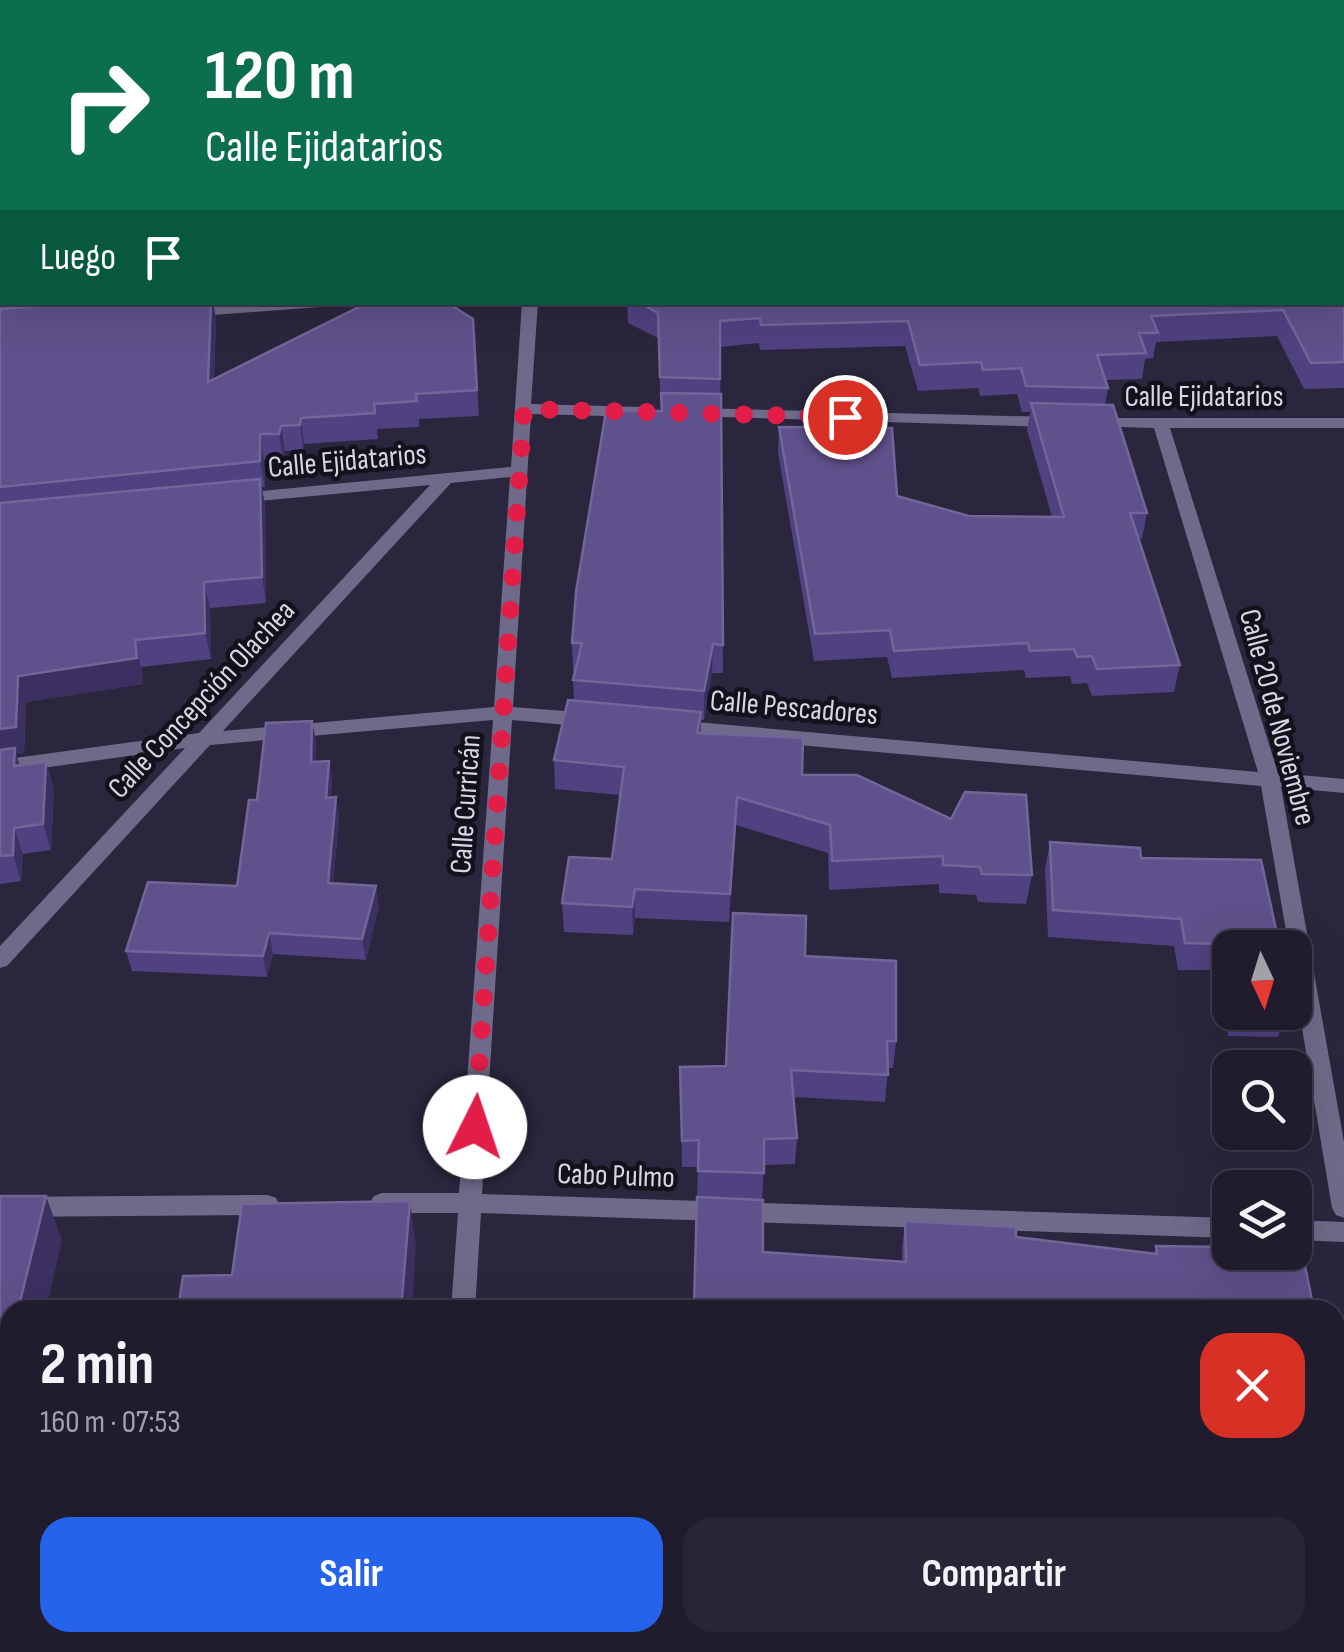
<!DOCTYPE html>
<html lang="es">
<head>
<meta charset="utf-8">
<style>
  body { margin:0; font-family:"Sofia Sans Condensed",sans-serif; background:#282536; color:#f1f3f6; height:100vh; display:flex; flex-direction:column; font-size:38px; white-space:nowrap }
  * { box-sizing:border-box; margin:0 }
  p { font-size:32px; color:#a2a1aa }
  .icon { flex:none; width:55px; height:55px; fill:none; stroke:currentColor; stroke-width:2; stroke-linecap:round; stroke-linejoin:round }
  .map { position:relative; flex:1; overflow:hidden }
  .side { position:absolute; left:0px; top:1300px; width:1345px; height:352px; display:flex; flex-direction:column; background:#201c2e; border-radius:30px 30px 0 0; box-shadow:0 10px 40px #0002,0 0 0 2px #3d3a4a }
  .side>* { flex:none }
  .banner { position:absolute; left:0px; top:0px; width:1345px; height:305px; box-shadow:0 10px 40px #0002,0 0 0 2px #3d3a4a; background:#0b6e4f; color:#fff; overflow:hidden }
  .needle { width:65px; rotate:176deg }
  .fabs { position:absolute; left:1212px; top:930px; display:grid; gap:20px }
  .fabs a { display:grid; place-items:center; width:100px; height:100px; border-radius:20px; background:#201c2e; box-shadow:0 10px 40px #0002,0 0 0 2px #3d3a4a; font-size:50px }
  .pin { position:absolute; display:grid; place-items:center; width:85px; height:85px; color:#fff; margin:-42px; border:5px solid #fff; border-radius:50%; box-shadow:0 2px 10px #0007 }
  .me { position:absolute; width:110px; margin:-55px; rotate:4deg; stroke-linejoin:round; filter:drop-shadow(0 0 8px #0008) }
  .turn { display:flex; align-items:center; gap:35px; height:210px; padding:0 40px; font-size:45px }
  .turn .icon { width:130px; height:130px; stroke-width:2.5 }
  .turn b { display:block; font-size:70px; line-height:85px }
  .then { display:flex; align-items:center; height:95px; padding:0 40px; background:#0003; gap:20px; font-size:38px }
  .round { display:grid; place-items:center; flex:none; width:105px; height:105px; border-radius:30px; background:#282536 }
  .summary { display:flex; align-items:center; justify-content:space-between; height:170px; padding:0 40px }
  h1 { font-size:60px; font-weight:700; line-height:75px }
  .action { display:flex; gap:20px; margin-top:auto; padding:20px 40px }
  .action a { flex:1; height:115px; border-radius:30px; background:#2563eb; color:#fff; font-size:40px; font-weight:700; line-height:115px; text-align:center }
  .action a+a { background:#282536; color:#f1f3f6 }
  .map>svg:first-child { display:block }
  .lines { fill:none; stroke-linecap:round; stroke-linejoin:round }
  .minor { fill:#6f6a89; fill-rule:evenodd }
  .tertiary { fill:#6f6a89; fill-rule:evenodd }
  .wall { fill:#504180 }
  .shaded-wall { fill:#3b3060 }
  .building { fill:#5f518b; stroke:#726699; stroke-width:2.5 }
  .route { stroke:#e11d48; stroke-width:18; stroke-dasharray:0 32.4 }
  .labels { text-anchor:middle; stroke-width:9; stroke-linejoin:round; paint-order:stroke }
  .street-label { font-size:30px; fill:#d7d6e5; stroke:#13111b }
</style>
</head>
<body>
<div class="map">
<svg width="1344" height="1652" viewBox="0 0 1344 1652">
  <rect width="100%" height="100%" fill="#2a263d"/>
  <g class="lines">
    <g class="minor">
      <path d="M943 0H955L956 2H944Z"/>
      <path d="M1238 0H1251L1252 2H1239Z"/>
      <rect x="1342" y="168" width="2" height="11"/>
      <path d="M522 302H538L531 404 642 407 650 412 642 417 531 414 513 707 590 713 600 720 590 727 512 720 482 1194 1230 1218V1238L481 1213 475 1310H451L458 1213H382L374 1210 370 1203 374 1196 382 1193H459L493 720 210 745 7 966 0 968V946L185 748 0 774V760L199 733 430 485 238 503 232 502 229 498 232 494 511 467ZM510 477 494 707 223 731 451 483Z"/>
      <path d="M696 408 1052 417 1060 422 1052 427 690 416 688 413Z"/>
      <path d="M1096 418H1344V428H1170L1278 773 1344 779V793L1281 787 1344 1142V1218L1336 1215 1332 1208 1295 986V948H1289L1261 786 673 734 663 727 673 720 1258 772 1154 428 1090 426 1088 423Z"/>
      <path d="M268 1195 276 1198 280 1205 276 1212 268 1215 0 1217V1197Z"/>
      <path d="M1295 1220 1344 1222V1242L1295 1240Z"/>
      <rect x="427" y="1642" width="28" height="10"/>
    </g>
    <path class="tertiary" d="M251 302H326L319 307 186 317 178 312 186 307Z"/>
  </g>
  <g class="wall">
    <path d="M0 0H91V2H2V302H213L216 319 214 380 473 319 479 416 419 419V427L377 429 378 439 304 444 303 451H285L283 459 264 460 265 487H262L265 505 266 603 210 608 211 659 141 667 143 684 26 702 24 753 16 754 20 765 46 762 54 789 51 850 23 854 21 881 0 884Z"/>
    <path d="M226 0H290V2H229Z"/>
    <rect x="1342" y="44" width="2" height="119"/>
    <path d="M1344 182V388L1304 389 1277 336 1156 342 1153 358 1145 359 1142 379 1105 380 1108 388 1105 405 1147 513 1142 539H1139L1180 665 1174 692 1092 696 1087 683 1072 684 1070 676 1026 678 1024 670 892 678 887 657 814 661 778 453 779 427 897 496 969 516 1052 517 1027 430 1030 412H1022L1017 394 980 396 978 388 918 391 905 346 760 350 759 343 720 347 723 673H712L704 720H701V733L802 775 1032 875 1026 904 978 902 976 895 939 893V884L829 890 828 853 736 825 729 922 635 918 633 935 564 932 562 903 612 859 620 795 555 789 554 760 574 701 573 680 575 671H573L572 643 661 411 658 338 628 323 627 302H1342Z"/>
    <path d="M312 721 316 742 315 762 329 761 332 782 331 797H336L339 818 333 883 379 906 366 960 273 954 267 977 132 971 126 951 237 886 257 800Z"/>
    <path d="M1050 842 1141 858 1230 948V1012H1286L1278 1037 1228 1036 1219 970H1178L1174 946 1048 937 1045 869Z"/>
    <path d="M805 956 896 1041 893 1068H888L885 1102 794 1097 797 1138 795 1164 764 1165 762 1199 697 1197 698 1167H682L680 1067 726 1066Z"/>
    <path d="M905 1221 1016 1237 1154 1253 1156 1246 1222 1247 1227 1230H1230V1252L1312 1300 1308 1310H614L694 1306 763 1252 902 1262V1248Z"/>
    <path d="M1335 1480H1344V1652H1110L1109 1642H1335Z"/>
    <path d="M851 1642H984L985 1647 984 1652H852Z"/>
  </g>
  <g class="shaded-wall">
    <path d="M211 302H213L216 319 213 408 208 382Z"/>
    <path d="M301 418 304 444 303 451 300 425Z"/>
    <path d="M281 426 285 451 283 459 279 434Z"/>
    <path d="M260 434 264 460 265 487 260 461Z"/>
    <path d="M260 479 265 505 266 603 262 577Z"/>
    <path d="M204 582 210 608 211 659 205 633Z"/>
    <path d="M135 640 141 667 143 684 26 702 24 753 16 754 22 775 0 757V729L18 676Z"/>
    <path d="M713 644 712 673 704 720V691Z"/>
    <path d="M312 721 316 742 314 782 311 762Z"/>
    <path d="M329 761 332 782 329 818 326 798Z"/>
    <path d="M46 762 54 789 51 850 43 824Z"/>
    <path d="M336 797 339 818 331 904 328 883Z"/>
    <path d="M737 797 736 825 729 922 730 894Z"/>
    <path d="M14 828 23 854 21 881 13 855Z"/>
    <path d="M376 886 379 906 366 960 362 939Z"/>
    <path d="M635 889V918L633 935 632 907Z"/>
    <path d="M269 933 273 954 267 977 263 956Z"/>
    <path d="M46 1196 62 1240 46 1310H18Z"/>
    <path d="M410 1201 416 1245 412 1310H401Z"/>
    <path d="M110 1642H133L131 1652H108Z"/>
  </g>
  <g class="building">
    <path d="M0 0H61V2L91 0V2H2V292L0 293Z"/>
    <path d="M244 0H290V2H246Z"/>
    <path d="M1003 0H1204L1205 2H1004Z"/>
    <rect x="1342" y="77" width="2" height="62"/>
    <path d="M1342 179 1344 182V362L1311 363 1283 310 1151 316 1158 333H1139L1146 353 1097 355 1108 388 1026 386 1021 368 983 370 981 362 920 365 908 321 761 325 760 318 720 321V379L660 377 658 313 638 302H1342Z"/>
    <path d="M88 302H211L208 382 369 302H446L473 319 477 390 416 394 417 401 374 404 375 413 301 418 300 425 281 426 279 434H260V461L0 487V309Z"/>
    <path d="M661 393 721 394 723 645 713 644 704 691 573 680 582 643H572L576 592 606 411H662Z"/>
    <path d="M1031 403 1113 405 1147 513H1130L1180 665 1097 669 1092 656 1077 657 1074 649 1030 651 1028 643 894 651 890 630 815 634 779 427 892 428 897 496 969 516 1064 517Z"/>
    <path d="M260 479 262 577 204 582 205 633 135 640 137 658 18 676 16 727 0 729V503Z"/>
    <path d="M568 700 701 712 697 733 803 738 802 775H857L951 819 965 792 1026 795 1032 875 982 874 980 867 943 865V856L832 861 830 825 737 797 730 894 635 889 632 907 562 903 569 857 612 859 624 767 554 760Z"/>
    <path d="M312 721 311 762 329 761 326 798 336 797 328 883 376 886 362 939 269 933 263 956 126 951 148 882 237 886 249 800H257L266 723Z"/>
    <path d="M15 748 14 766 46 762 43 824 14 828 13 855 0 856V750Z"/>
    <path d="M1050 842 1140 848 1141 858 1261 860 1280 948H1230V970L1226 944 1185 943 1181 919 1053 910Z"/>
    <path d="M733 913 806 916 805 956 896 961V1041H887L888 1075 791 1070 797 1138 764 1139V1173L698 1171 699 1140 682 1141 680 1067 726 1066Z"/>
    <path d="M0 1196H46L18 1310H10V1642H110L108 1652H0Z"/>
    <path d="M697 1197 763 1200V1252L906 1262 905 1221 1016 1227V1237L1157 1254 1156 1246 1230 1247V1252H1295V1232H1298L1312 1300H1237L1239 1310H614L615 1302 694 1306Z"/>
    <path d="M410 1201 401 1310H178L183 1276 232 1275 242 1204Z"/>
    <path d="M1335 1480H1344V1630L1335 1629Z"/>
    <path d="M570 1642H708V1652H569Z"/>
    <path d="M857 1642H984L985 1647 858 1652Z"/>
    <path d="M1122 1642H1284L1285 1652H1123Z"/>
  </g>
  <g class="lines">
    <path class="route" d="M475 1127 524 409 845 417"/>
  </g>
  <g class="labels">
    <g class="street-label">
      <text x="1204" y="406">Calle Ejidatarios</text>
      <text transform="translate(347 460) rotate(-5)" y="10">Calle Ejidatarios</text>
      <text transform="translate(201 699) rotate(-47)" y="10">Calle Concepción Olachea</text>
      <text transform="translate(794 707) rotate(5)" y="10">Calle Pescadores</text>
      <text transform="translate(1278 717) rotate(75)" y="10">Calle 20 de Noviembre</text>
      <text transform="translate(465 804) rotate(-86)" y="10">Calle Curricán</text>
      <text transform="translate(616 1175) rotate(2)" y="10">Cabo Pulmo</text>
    </g>
  </g>
</svg>
<div class="fabs">
<a><svg class="needle" viewBox="-14 -14 28 28"><path d="M0-13l5 13h-10z" fill="#e53935"/><path d="M0 13l5-13h-10z" fill="#a2a1aa"/></svg></a>
<a><svg class="icon" aria-label="search" viewBox="0 0 24 24"><circle cx="10" cy="10" r="6"/><path d="M15 15l6 6"/></svg></a>
<a><svg class="icon" aria-label="layers" viewBox="0 0 24 24"><path d="M12 4l9 5-9 5-9-5zM3 14l9 5 9-5"/></svg></a>
</div>
<div class="pin" style="left:845px;top:417px;background:#d93025"><svg class="icon" aria-label="arrive" viewBox="0 0 24 24"><path d="M6 21V4h12l-3 4 3 4H6"/></svg></div>
<svg class="me" style="left:475px;top:1127px" viewBox="-20 -20 40 40"><circle r="19" fill="#fff"/><path d="M0-13L10 11 0 6-10 11z" fill="#e11d48"/></svg>
<div class="banner">
<div class="turn"><svg class="icon" aria-label="right" viewBox="0 0 24 24"><path d="M7 20v-9h11M14 6l5 5-5 5"/></svg><div><b>120 m</b>Calle Ejidatarios</div></div>
<div class="then">Luego<svg class="icon" aria-label="arrive" viewBox="0 0 24 24"><path d="M6 21V4h12l-3 4 3 4H6"/></svg></div>
</div>
<section class="side">
<div class="summary"><div><h1>2 min</h1><p>160 m · 07:53</p></div><a class="round" style="background:#d93025;color:#fff"><svg class="icon" aria-label="close" viewBox="0 0 24 24"><path d="M6 6l12 12M18 6L6 18"/></svg></a></div>
<div class="action"><a>Salir</a><a>Compartir</a></div>
</section>
</div>
</body>
</html>
